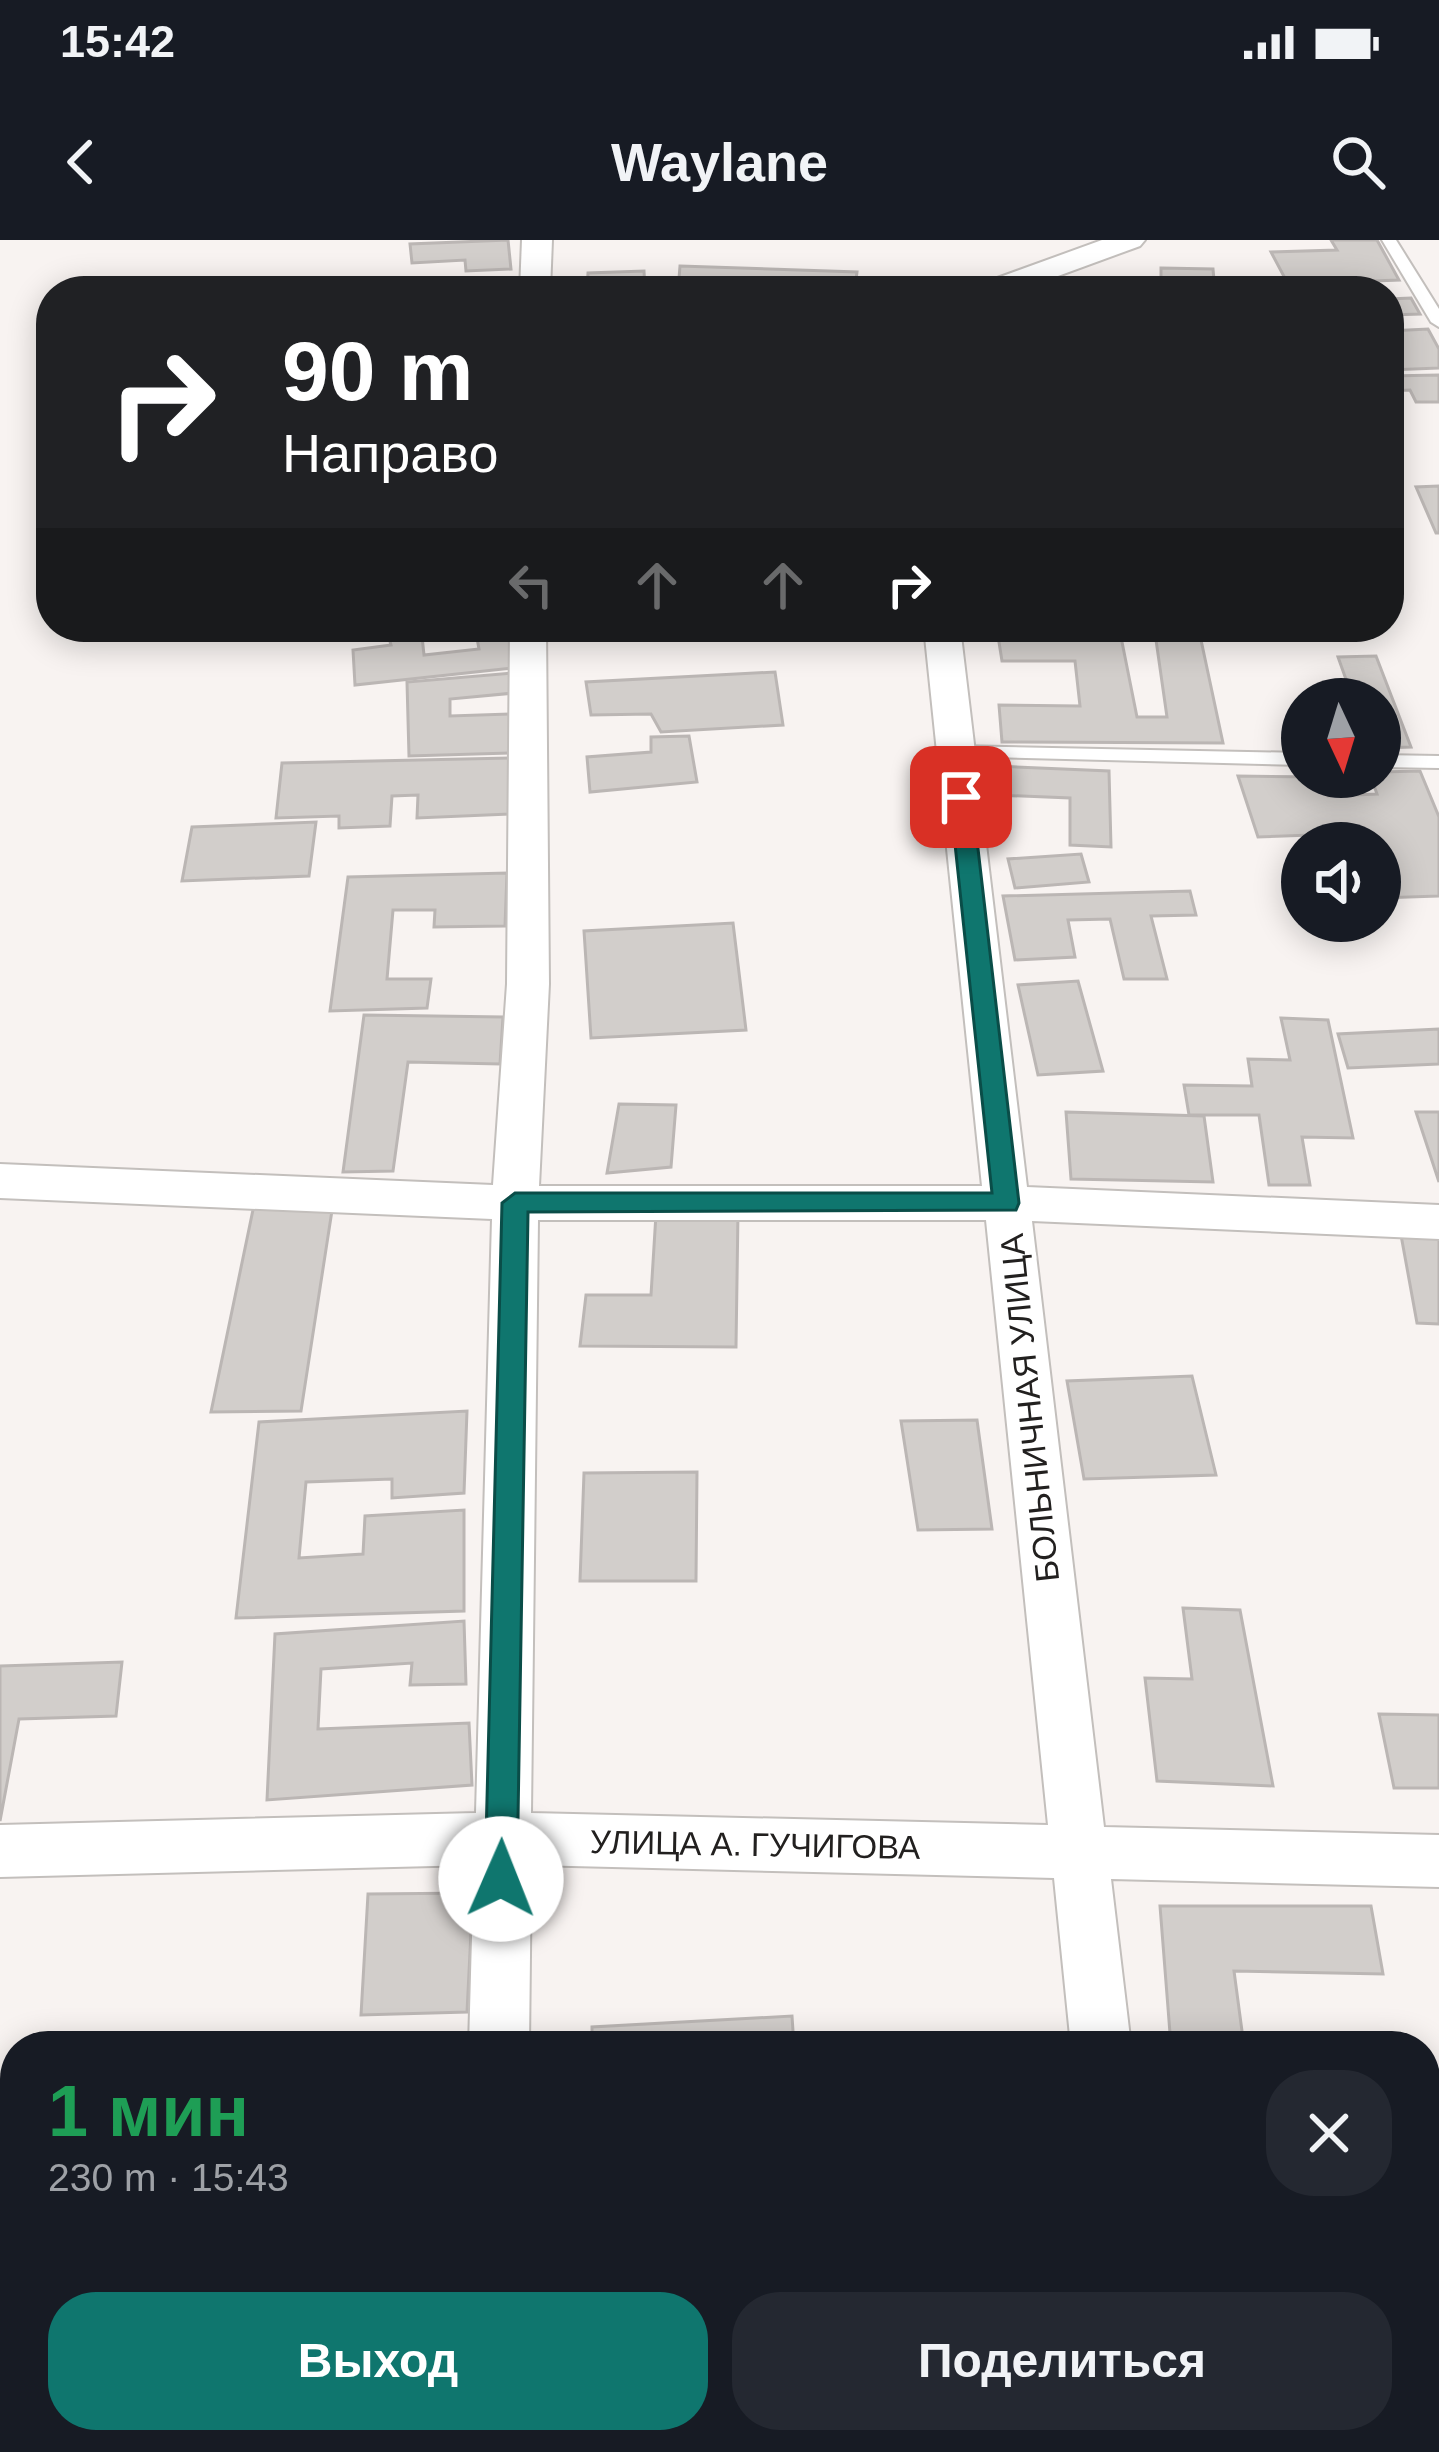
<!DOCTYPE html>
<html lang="ru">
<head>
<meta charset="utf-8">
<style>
  body { margin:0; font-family:Helvetica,sans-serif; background:#242831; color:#f1f3f6; height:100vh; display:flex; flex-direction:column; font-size:45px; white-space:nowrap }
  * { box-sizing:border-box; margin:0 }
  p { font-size:39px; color:#9ea1a6 }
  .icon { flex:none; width:66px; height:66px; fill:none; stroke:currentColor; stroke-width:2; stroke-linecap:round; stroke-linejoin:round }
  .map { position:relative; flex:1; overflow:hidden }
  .details { position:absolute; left:0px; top:1791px; width:1440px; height:423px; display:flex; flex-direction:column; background:#171b24; border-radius:48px 48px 0 0; box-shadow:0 6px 30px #0003 }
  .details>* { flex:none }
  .banner { position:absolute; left:36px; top:36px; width:1368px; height:366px; border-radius:48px; box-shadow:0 6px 30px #0003; background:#202124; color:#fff; overflow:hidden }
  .needle { width:78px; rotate:176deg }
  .controls { position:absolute; left:1281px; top:438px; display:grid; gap:24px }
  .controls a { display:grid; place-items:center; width:120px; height:120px; border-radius:50%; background:#171b24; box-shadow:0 6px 30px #0003; font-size:60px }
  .pin { position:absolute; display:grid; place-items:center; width:102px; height:102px; color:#fff; margin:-51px; border-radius:24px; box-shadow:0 6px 18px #0006 }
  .me { position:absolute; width:132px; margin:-66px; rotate:1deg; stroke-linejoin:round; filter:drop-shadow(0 0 9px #0008) }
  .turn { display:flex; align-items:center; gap:42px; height:252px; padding:0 48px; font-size:54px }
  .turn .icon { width:156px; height:156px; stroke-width:2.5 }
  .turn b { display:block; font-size:84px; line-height:102px }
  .lanes { display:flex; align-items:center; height:114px; padding:0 48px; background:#0003; justify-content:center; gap:60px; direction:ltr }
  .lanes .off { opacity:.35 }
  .round { display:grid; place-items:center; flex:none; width:126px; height:126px; border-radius:48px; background:#242831 }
  .summary { display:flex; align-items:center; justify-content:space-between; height:204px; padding:0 48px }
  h1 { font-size:72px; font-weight:800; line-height:90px; color:#1e9e55 }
  .primary-button { display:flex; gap:24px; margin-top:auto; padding:24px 48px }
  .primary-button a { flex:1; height:138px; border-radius:48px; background:#0f766e; color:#fff; font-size:48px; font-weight:800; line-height:138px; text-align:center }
  .primary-button a+a { background:#242831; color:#f1f3f6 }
  .status { display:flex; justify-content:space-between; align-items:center; height:84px; padding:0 60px; background:#171b24; direction:ltr }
  .status svg { height:33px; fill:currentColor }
  header { display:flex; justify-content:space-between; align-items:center; height:156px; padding:0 48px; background:#171b24; font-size:54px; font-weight:800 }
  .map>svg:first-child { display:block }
  .building { fill:#d2cecb; stroke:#bbb6b4; stroke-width:3 }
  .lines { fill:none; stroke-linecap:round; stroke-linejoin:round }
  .service-casing { stroke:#c3bfbc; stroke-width:4 }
  .minor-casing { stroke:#c3bfbc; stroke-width:4 }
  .service { fill:#fff; fill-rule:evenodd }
  .minor { fill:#fff; fill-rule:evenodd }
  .route { fill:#0f766e; stroke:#0a4d48; stroke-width:3 }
  .labels { text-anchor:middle; stroke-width:9; stroke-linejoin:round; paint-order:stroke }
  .street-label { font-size:33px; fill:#22201f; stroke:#fff }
</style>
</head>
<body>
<div class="status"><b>15:42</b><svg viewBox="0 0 49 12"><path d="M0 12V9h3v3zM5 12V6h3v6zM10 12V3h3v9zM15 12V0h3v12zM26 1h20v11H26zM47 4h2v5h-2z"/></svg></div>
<header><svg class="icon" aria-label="back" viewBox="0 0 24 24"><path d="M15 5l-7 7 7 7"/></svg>Waylane<svg class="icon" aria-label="search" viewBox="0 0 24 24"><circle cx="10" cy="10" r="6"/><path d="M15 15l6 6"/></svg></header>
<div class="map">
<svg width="1439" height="2212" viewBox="0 0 1439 2212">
  <rect width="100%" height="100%" fill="#f8f3f1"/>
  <g class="building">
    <path d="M508 0 511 29 466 31 465 20 412 23 410 4Z"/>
    <path d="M1331 0H1377L1399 40 1288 44 1271 12 1337 10Z"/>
    <path d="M680 26 857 32 855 48 678 51Z"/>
    <path d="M1161 28 1213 29 1215 51H1161Z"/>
    <path d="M644 31 645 51H587L588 33Z"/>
    <path d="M1411 58 1420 74 1389 75V59Z"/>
    <path d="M1428 89 1439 109V128L1389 130V91Z"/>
    <path d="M1439 135V162H1416L1410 150 1389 151V136Z"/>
    <path d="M1439 246V293H1436L1416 247Z"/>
    <path d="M421 387 424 415 479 409 475 387H508L513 428 355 445 353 410 391 405 387 390Z"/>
    <path d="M998 396 1121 397 1137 477H1167L1156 400H1201L1223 503 1002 502 999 465 1080 466 1075 421H1002Z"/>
    <path d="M1376 416 1411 507 1380 508V459H1353L1338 417Z"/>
    <path d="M775 432 783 485 661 492 651 474 591 475 586 442Z"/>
    <path d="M513 433 514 453 450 459V476L513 474 512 513 409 516 407 442Z"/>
    <path d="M689 496 697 542 590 552 587 517 651 512V497Z"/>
    <path d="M513 518 510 574 417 578 418 555 392 556 390 586 339 588V576L276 578 282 523Z"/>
    <path d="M996 526 1109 531 1111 607 1070 605V558L995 555Z"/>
    <path d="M1420 531 1439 577V656L1380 658V603H1343L1339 594 1258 597 1238 536 1321 537 1328 556 1377 554 1371 537H1380V532Z"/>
    <path d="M316 582 309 636 182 641 192 587Z"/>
    <path d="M1081 614 1089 642 1015 648 1008 619Z"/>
    <path d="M507 633 505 686 434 687 435 670H393L387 739H431L427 768 330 771 348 637Z"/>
    <path d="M1190 651 1196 675 1151 676 1167 739H1124L1110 679 1068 680 1075 717 1015 720 1003 656Z"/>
    <path d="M733 683 746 790 591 798 584 691Z"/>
    <path d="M1078 741 1103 831 1038 835 1018 745Z"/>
    <path d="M364 775 503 777 500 824 408 822 393 931 343 932Z"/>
    <path d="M1281 778 1328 780 1353 898 1302 897 1310 945H1269L1259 875H1189L1184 845 1252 846 1248 819 1290 820Z"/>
    <path d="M1439 789V824L1348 828 1338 794Z"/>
    <path d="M619 864 676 865 671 927 607 933Z"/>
    <path d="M1066 872 1204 876 1213 942 1071 939Z"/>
    <path d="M1416 872H1439V942Z"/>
    <path d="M333 964 301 1171 211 1172 254 965Z"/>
    <path d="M738 972 736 1107 580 1106 586 1055H651L656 974Z"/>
    <path d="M1401 995 1439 997V1084L1417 1083Z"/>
    <path d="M1192 1136 1216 1235 1084 1239 1067 1141Z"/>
    <path d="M467 1171 464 1253 392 1258V1239L306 1242 299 1318 363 1314 365 1276 464 1270V1371L236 1378 259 1182Z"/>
    <path d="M977 1180 992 1289 918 1290 901 1181Z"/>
    <path d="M697 1232 696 1341H580L584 1233Z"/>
    <path d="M1183 1368 1240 1370 1273 1546 1157 1541 1145 1438 1192 1439Z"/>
    <path d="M464 1381 466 1444 410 1445 412 1423 321 1429 318 1489 469 1483 472 1545 267 1560 275 1394Z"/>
    <path d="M122 1422 116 1476 19 1479 0 1581V1426Z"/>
    <path d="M1379 1474 1439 1475V1548H1394Z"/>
    <path d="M473 1653 467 1772 361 1775 368 1654Z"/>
    <path d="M1160 1666H1371L1383 1734 1234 1731 1244 1806H1171Z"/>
    <path d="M792 1776 794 1806H592V1787Z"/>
    <path d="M1425 1834 1439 1835V1916L1425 1915Z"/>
    <path d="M105 2199H454L453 2212H103Z"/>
    <path d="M731 2199H846L847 2212H731Z"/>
    <path d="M1181 2199H1386V2212H1180Z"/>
  </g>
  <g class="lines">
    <g class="service-casing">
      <g id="service">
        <path d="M1382 0H1396L1439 69V87L1431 82Z"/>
        <path d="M956 506 1302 513V525L949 516 946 512Z"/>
        <path d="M1380 515 1439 516V528L1380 527Z"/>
      </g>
    </g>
    <g class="minor-casing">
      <g id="minor">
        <path d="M522 0H552L550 51H520Z"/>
        <path d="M1102 0H1145L1140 6 1017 51H974L978 45Z"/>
        <path d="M510 387H546L549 744 539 946H982L924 387H960L1027 947 1439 965V999L1032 981 1104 1587 1439 1595V1647L1111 1639 1131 1806H1071L1054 1638 531 1625 529 1806H469L474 1625 0 1637V1585L476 1573 492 979 0 958V924L493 945 507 744ZM538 980H986L1048 1585 531 1573Z"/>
        <path d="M1425 2098 1439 2101V2167L1425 2164Z"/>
        <rect x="461" y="2199" width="66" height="13"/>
        <path d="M1112 2199H1178L1179 2212H1113Z"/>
      </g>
    </g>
    <use href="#service" class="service"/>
    <use href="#minor" class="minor"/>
  </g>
  <path class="route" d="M961 550 972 557 1019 963 1016 970 528 972 517 1639 512 1650 501 1654 490 1650 485 1639 502 963 515 953H992L950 557Z"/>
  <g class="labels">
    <g class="street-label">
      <text transform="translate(1029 1168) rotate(-96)" y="12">БОЛЬНИЧНАЯ УЛИЦА</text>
      <text transform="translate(755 1604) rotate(1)" y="12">УЛИЦА А. ГУЧИГОВА</text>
    </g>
  </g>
</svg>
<div class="controls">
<a><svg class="needle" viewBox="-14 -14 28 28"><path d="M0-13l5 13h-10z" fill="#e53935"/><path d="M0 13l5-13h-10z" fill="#9ea1a6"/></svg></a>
<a><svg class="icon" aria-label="sound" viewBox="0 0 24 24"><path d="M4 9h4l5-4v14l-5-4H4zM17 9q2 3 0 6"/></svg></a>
</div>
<div class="pin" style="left:961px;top:557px;background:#d93025"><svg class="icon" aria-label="arrive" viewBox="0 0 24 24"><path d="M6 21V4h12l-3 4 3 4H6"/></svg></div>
<svg class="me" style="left:501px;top:1639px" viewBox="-20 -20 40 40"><circle r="19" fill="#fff"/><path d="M0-13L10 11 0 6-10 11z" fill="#0f766e"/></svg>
<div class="banner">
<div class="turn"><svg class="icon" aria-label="right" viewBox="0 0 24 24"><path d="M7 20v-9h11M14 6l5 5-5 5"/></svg><div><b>90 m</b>Направо</div></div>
<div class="lanes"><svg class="icon off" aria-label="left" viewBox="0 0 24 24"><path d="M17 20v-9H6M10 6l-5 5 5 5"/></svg><svg class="icon off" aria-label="ahead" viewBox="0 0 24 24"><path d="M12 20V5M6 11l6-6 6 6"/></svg><svg class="icon off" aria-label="ahead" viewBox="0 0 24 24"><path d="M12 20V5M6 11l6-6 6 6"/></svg><svg class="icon" aria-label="right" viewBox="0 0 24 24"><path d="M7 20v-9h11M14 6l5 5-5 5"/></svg></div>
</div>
<section class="details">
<div class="summary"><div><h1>1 мин</h1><p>230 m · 15:43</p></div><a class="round"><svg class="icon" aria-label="close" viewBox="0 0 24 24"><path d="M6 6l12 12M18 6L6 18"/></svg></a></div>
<div class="primary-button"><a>Выход</a><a>Поделиться</a></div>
</section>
</div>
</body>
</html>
